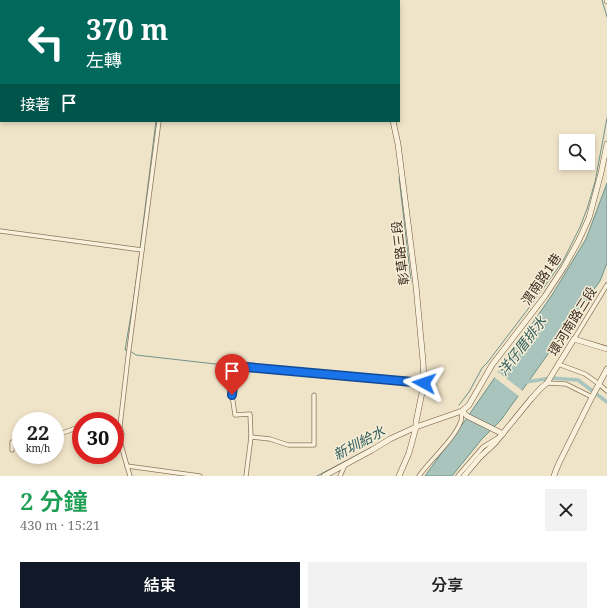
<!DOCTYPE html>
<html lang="zh-TW">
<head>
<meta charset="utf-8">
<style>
  body { margin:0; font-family:"Noto Serif","Noto Sans TC",serif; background:#f2f2f2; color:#222; height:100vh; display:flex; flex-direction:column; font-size:15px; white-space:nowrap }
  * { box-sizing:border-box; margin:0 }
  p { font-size:13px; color:#767676 }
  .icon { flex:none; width:22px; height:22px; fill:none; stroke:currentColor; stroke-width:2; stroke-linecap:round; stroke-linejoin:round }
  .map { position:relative; height:476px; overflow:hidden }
  .side { display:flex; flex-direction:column; background:#fff; flex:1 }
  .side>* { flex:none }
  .banner { position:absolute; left:0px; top:0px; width:400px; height:122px; box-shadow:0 2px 6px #0003; background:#00695c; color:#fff; overflow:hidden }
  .tools { position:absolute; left:559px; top:134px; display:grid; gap:8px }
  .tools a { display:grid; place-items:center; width:36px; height:36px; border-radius:0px; background:#fff; box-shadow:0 2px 6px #0003; font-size:20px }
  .speed { position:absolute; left:12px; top:412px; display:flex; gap:8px; font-size:20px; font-weight:700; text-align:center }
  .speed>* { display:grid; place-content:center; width:52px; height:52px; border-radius:50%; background:#fff; box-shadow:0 2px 6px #0003; line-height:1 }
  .speed small { font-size:10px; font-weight:400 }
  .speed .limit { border:6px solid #d22; background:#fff; color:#111 }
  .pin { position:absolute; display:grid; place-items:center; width:34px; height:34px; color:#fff; margin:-41px -17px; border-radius:50% 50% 50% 0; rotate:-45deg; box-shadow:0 0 4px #0007 }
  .pin .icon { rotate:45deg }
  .me { position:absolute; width:44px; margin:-22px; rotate:275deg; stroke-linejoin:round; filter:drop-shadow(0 0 3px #0008) }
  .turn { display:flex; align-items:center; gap:14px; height:84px; padding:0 20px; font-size:18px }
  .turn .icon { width:52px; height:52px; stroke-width:2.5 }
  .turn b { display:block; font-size:28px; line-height:34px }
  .then { display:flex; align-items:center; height:38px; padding:0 20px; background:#0003; gap:8px; font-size:15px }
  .round { display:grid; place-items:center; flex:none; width:42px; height:42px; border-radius:0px; background:#f2f2f2 }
  .summary { display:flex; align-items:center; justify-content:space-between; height:68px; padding:0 20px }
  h1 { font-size:24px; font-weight:600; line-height:30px; color:#1e9e55 }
  .action { display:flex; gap:8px; margin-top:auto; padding:8px 20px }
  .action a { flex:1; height:46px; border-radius:0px; background:#111827; color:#fff; font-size:16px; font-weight:600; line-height:46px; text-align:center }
  .action a+a { background:#f2f2f2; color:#222 }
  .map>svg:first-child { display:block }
  .water { fill:#a9c4bc; stroke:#6f938a }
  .pier { fill:#f0e4c8 }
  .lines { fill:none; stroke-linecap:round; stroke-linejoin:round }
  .stream { stroke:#6f938a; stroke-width:1 }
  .canal { stroke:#a9c4bc; stroke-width:3.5 }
  .street-casing { stroke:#8d765c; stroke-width:5 }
  .secondary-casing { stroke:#6f573f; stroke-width:6 }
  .street { stroke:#faf1dc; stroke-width:3.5 }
  .secondary { stroke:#faf1dc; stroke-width:5 }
  .route-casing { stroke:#114b97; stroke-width:10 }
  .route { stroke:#1a73e8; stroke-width:7 }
  .labels { text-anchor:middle; stroke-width:3; stroke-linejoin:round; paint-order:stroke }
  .street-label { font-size:13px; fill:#3d2e20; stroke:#f7eed8 }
  .water-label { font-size:14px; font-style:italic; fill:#2f5d5a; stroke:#f7eed8 }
</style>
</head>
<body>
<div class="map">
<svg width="607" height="476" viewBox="0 0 607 476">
  <rect width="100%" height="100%" fill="#f0e4c8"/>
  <path class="water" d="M607 183V263L600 281 501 420 481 440 452 476H425L464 422 552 295 586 239Z"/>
  <path class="pier" d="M498 372 524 392 520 397 494 377Z"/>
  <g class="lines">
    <g class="stream">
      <path d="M144 0 145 1"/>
      <path d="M602 0 607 17"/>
      <path d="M399 177 411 281"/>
      <path d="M140 249 156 121"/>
      <path d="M127 350H125L133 303 140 252"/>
      <path d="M130 351 136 355 233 366"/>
      <path d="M286 372 421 386"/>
      <path d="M459 405 469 392 482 368 487 363 528 309 563 261 580 227 587 209 595 182 607 118"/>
      <path d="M317 476 376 445"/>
    </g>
    <path class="canal" d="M526 382 552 378 578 380 607 402"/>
    <g class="street-casing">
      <g id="street">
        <path d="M147 0V1"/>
        <path d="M159 121 128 357 120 426 122 434 120 441 127 466 200 476"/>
        <path d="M0 231 142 250"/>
        <path d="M574 339 607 285"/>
        <path d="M558 364 585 374 599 384 607 391"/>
        <path d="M547 383 566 384 592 397"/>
        <path d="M55 436 81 426"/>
        <path d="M251 437 270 439 288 445H314V395"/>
        <path d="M12 450V442L21 438"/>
        <path d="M127 466 130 476"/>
        <path d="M246 476 251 437 250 414 235 415 232 395 235 366 424 383"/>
        <path d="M340 476 345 465"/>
        <path d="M419 476C431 459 454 440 461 421 462 418 461 414 462 411"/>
        <path d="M458 476 483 447 499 437"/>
      </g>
    </g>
    <g class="secondary-casing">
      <g id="secondary">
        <path d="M371 0V1"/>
        <path d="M607 0V1"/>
        <path d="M393 121 398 144 416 286 423 361 424 383 416 422V427L409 453 399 476"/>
        <path d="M462 411 467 416 503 434"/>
        <path d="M324 476 372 450 390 439 416 427 462 411 469 405 492 365 545 296 564 267 578 242 589 218 601 173 607 144"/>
        <path d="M464 476 480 457 495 443 531 399 541 388 547 383 574 339 607 349"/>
        <path d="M554 476 556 470 560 461 592 397 607 369"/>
      </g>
    </g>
    <use href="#street" class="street"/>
    <use href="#secondary" class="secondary"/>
  </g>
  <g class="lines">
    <g class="route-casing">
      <path id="route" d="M232 395 235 366 424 383"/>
    </g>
    <use href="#route" class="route"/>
  </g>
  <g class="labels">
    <g class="street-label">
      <text transform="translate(400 253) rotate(-97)" y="5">彰草路三段</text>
      <text transform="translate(541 279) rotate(-56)" y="5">渭南路1巷</text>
      <text transform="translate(572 321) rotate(-58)" y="5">環河南路三段</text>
    </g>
    <g class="water-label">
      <text transform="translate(522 346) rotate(-53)" y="5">洋仔厝排水</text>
      <text transform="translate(359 443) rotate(-28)" y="5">新圳給水</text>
    </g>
  </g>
</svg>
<div class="tools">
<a><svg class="icon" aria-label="search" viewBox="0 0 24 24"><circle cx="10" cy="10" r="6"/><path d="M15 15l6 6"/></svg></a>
</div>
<div class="speed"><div>22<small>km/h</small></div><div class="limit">30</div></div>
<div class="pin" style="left:232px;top:395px;background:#d93025"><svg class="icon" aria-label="arrive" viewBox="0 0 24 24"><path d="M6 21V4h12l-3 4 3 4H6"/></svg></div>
<svg class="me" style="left:424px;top:383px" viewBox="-20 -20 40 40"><path d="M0-17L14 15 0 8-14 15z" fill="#1a73e8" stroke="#fff" stroke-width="4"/></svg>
<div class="banner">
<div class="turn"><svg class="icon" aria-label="left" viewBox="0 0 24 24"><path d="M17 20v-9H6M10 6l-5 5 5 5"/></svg><div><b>370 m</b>左轉</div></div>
<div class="then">接著<svg class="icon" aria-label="arrive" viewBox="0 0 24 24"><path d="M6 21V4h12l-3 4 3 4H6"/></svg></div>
</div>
</div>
<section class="side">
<div class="summary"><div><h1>2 分鐘</h1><p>430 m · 15:21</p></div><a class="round"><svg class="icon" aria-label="close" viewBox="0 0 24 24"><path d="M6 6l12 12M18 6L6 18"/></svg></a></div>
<div class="action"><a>結束</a><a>分享</a></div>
</section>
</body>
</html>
